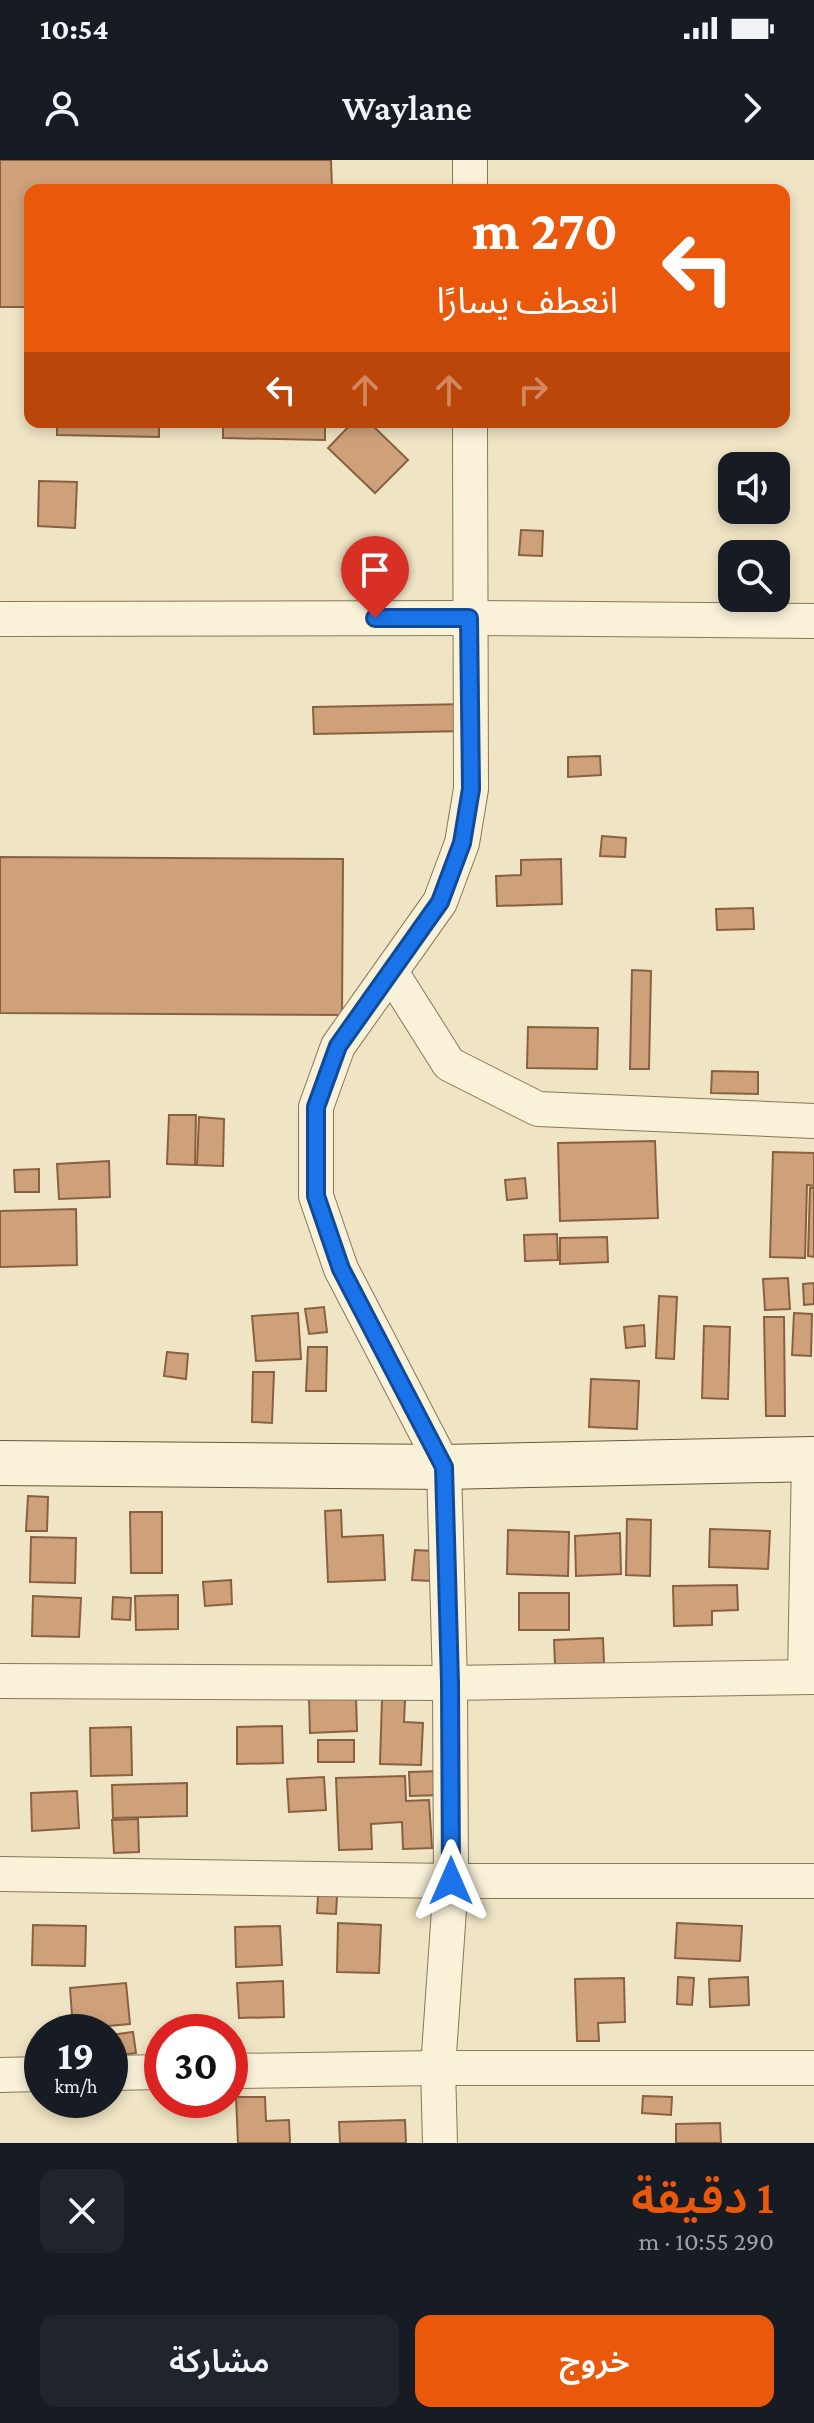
<!DOCTYPE html>
<html lang="ar">
<head>
<meta charset="utf-8">
<style>
  body { margin:0; font-family:"Crimson Pro","Noto Sans Arabic",serif; background:#20242c; color:#f1f3f6; direction:rtl; height:100vh; display:flex; flex-direction:column; font-size:30px; white-space:nowrap }
  * { box-sizing:border-box; margin:0 }
  p { font-size:26px; color:#9ea1a6 }
  .icon { flex:none; width:44px; height:44px; fill:none; stroke:currentColor; stroke-width:2; stroke-linecap:round; stroke-linejoin:round }
  .map { position:relative; height:1983px; overflow:hidden; direction:ltr }
  .details { display:flex; flex-direction:column; background:#171b24; flex:1 }
  .details>* { flex:none }
  .guide { position:absolute; left:24px; top:24px; width:766px; height:244px; border-radius:16px; box-shadow:0 4px 12px #0003; direction:rtl; background:#ea580c; color:#fff; overflow:hidden }
  .controls { position:absolute; left:718px; top:292px; display:grid; gap:16px }
  .controls a { display:grid; place-items:center; width:72px; height:72px; border-radius:16px; background:#171b24; box-shadow:0 4px 12px #0003; font-size:40px }
  .speed { position:absolute; left:24px; top:1854px; display:flex; gap:16px; font-size:40px; font-weight:700; text-align:center }
  .speed>* { display:grid; place-content:center; width:104px; height:104px; border-radius:50%; background:#171b24; box-shadow:0 4px 12px #0003; line-height:1 }
  .speed small { font-size:20px; font-weight:400 }
  .speed .limit { border:12px solid #d22; background:#fff; color:#111 }
  .pin { position:absolute; display:grid; place-items:center; width:68px; height:68px; color:#fff; margin:-82px -34px; border-radius:50% 50% 50% 0; rotate:-45deg; box-shadow:0 0 8px #0007 }
  .pin .icon { rotate:45deg }
  .me { position:absolute; width:88px; margin:-44px; rotate:0deg; stroke-linejoin:round; filter:drop-shadow(0 0 6px #0008) }
  .turn { display:flex; align-items:center; gap:28px; height:168px; padding:0 40px; font-size:36px }
  .turn .icon { width:104px; height:104px; stroke-width:2.5 }
  .turn b { display:block; font-size:56px; line-height:68px }
  .lanes { display:flex; align-items:center; height:76px; padding:0 40px; background:#0003; justify-content:center; gap:40px; direction:ltr }
  .lanes .off { opacity:.35 }
  .round { display:grid; place-items:center; flex:none; width:84px; height:84px; border-radius:16px; background:#20242c }
  .headline { display:flex; align-items:center; justify-content:space-between; height:136px; padding:0 40px }
  h1 { font-size:48px; font-weight:600; line-height:60px; color:#ea580c }
  .cta { display:flex; gap:16px; margin-top:auto; padding:16px 40px }
  .cta a { flex:1; height:92px; border-radius:16px; background:#ea580c; color:#fff; font-size:32px; font-weight:600; line-height:92px; text-align:center }
  .cta a+a { background:#20242c; color:#f1f3f6 }
  .status { display:flex; justify-content:space-between; align-items:center; height:56px; padding:0 40px; background:#171b24; direction:ltr }
  .status svg { height:22px; fill:currentColor }
  header { display:flex; justify-content:space-between; align-items:center; height:104px; padding:0 40px; background:#171b24; font-size:36px; font-weight:600 }
  .map>svg:first-child { display:block }
  .building { fill:#cea17a; stroke:#8a6140; stroke-width:2 }
  .lines { fill:none; stroke-linecap:round; stroke-linejoin:round }
  .street-casing { stroke:#8a765a; stroke-width:36 }
  .secondary-casing { stroke:#6c573d; stroke-width:46 }
  .street { stroke:#f9f1d8; stroke-width:34 }
  .secondary { stroke:#f9f1d8; stroke-width:44 }
  .route-casing { stroke:#114b97; stroke-width:20 }
  .route { stroke:#1a73e8; stroke-width:14 }
</style>
</head>
<body>
<div class="status"><b>10:54</b><svg viewBox="0 0 49 12"><path d="M0 12V9h3v3zM5 12V6h3v6zM10 12V3h3v9zM15 12V0h3v12zM26 1h20v11H26zM47 4h2v5h-2z"/></svg></div>
<header><svg class="icon" aria-label="forward" viewBox="0 0 24 24"><path d="M9 5l7 7-7 7"/></svg>Waylane<svg class="icon" aria-label="person" viewBox="0 0 24 24"><circle cx="12" cy="8" r="4"/><path d="M4 21q1-7 8-7t8 7"/></svg></header>
<div class="map">
<svg width="814" height="1983" viewBox="0 0 814 1983">
  <rect width="100%" height="100%" fill="#efe4c4"/>
  <g class="building">
    <path d="M0 0H331L332 30H30V147H0Z"/>
    <path d="M57 262H159V277L57 275Z"/>
    <path d="M223 262H325V280L223 278Z"/>
    <path d="M353 262H369L408 300 375 333 328 288Z"/>
    <path d="M39 321 77 322 75 368 38 366Z"/>
    <path d="M521 370 543 371 542 396 519 395Z"/>
    <path d="M466 544V571L314 574 313 547Z"/>
    <path d="M600 596 601 615 568 617V597Z"/>
    <path d="M602 676 626 678 625 697 600 696Z"/>
    <path d="M0 697 343 699 342 855 0 853Z"/>
    <path d="M561 699 562 744 497 746 496 716 521 715V700Z"/>
    <path d="M753 748 754 769 717 770 716 749Z"/>
    <path d="M632 810 651 811 649 909H630Z"/>
    <path d="M528 867 598 868 597 909 527 908Z"/>
    <path d="M712 911 758 912V934L711 933Z"/>
    <path d="M169 955H196L195 1005 167 1004Z"/>
    <path d="M199 957 224 959 223 1006 197 1005Z"/>
    <path d="M655 981 658 1058 560 1061 558 983Z"/>
    <path d="M773 992 814 993V1026L807 1025 805 1098 770 1097Z"/>
    <path d="M109 1001 110 1037 59 1039 57 1004Z"/>
    <path d="M39 1009V1032H15L14 1010Z"/>
    <path d="M525 1018 527 1038 507 1040 505 1020Z"/>
    <path d="M810 1028H814V1097L808 1096Z"/>
    <path d="M76 1049 77 1105 0 1107V1051Z"/>
    <path d="M557 1074 558 1100 525 1101 524 1075Z"/>
    <path d="M607 1077 608 1102 560 1104V1078Z"/>
    <path d="M788 1118 790 1149 765 1150 763 1119Z"/>
    <path d="M814 1123V1144L804 1145 803 1124Z"/>
    <path d="M659 1136 677 1137 674 1199 656 1198Z"/>
    <path d="M324 1147 327 1172 309 1174 305 1149Z"/>
    <path d="M298 1153 301 1199 256 1201 252 1156Z"/>
    <path d="M794 1153 812 1154 811 1196 792 1195Z"/>
    <path d="M764 1157H784L785 1256H766Z"/>
    <path d="M644 1165 645 1186 626 1188 624 1167Z"/>
    <path d="M704 1166 730 1167 728 1239 702 1238Z"/>
    <path d="M308 1187H327L326 1231H306Z"/>
    <path d="M167 1192 188 1194 186 1219 164 1216Z"/>
    <path d="M253 1212H274L272 1263 252 1262Z"/>
    <path d="M591 1219 639 1221 637 1269 589 1267Z"/>
    <path d="M28 1336 48 1337 47 1371H26Z"/>
    <path d="M341 1350 342 1377 383 1375 385 1420 328 1422 325 1351Z"/>
    <path d="M130 1352H162V1413H131Z"/>
    <path d="M627 1359 651 1360 650 1416 626 1415Z"/>
    <path d="M710 1369 770 1371 768 1409 709 1407Z"/>
    <path d="M508 1370 569 1372 568 1416 507 1414Z"/>
    <path d="M620 1373 621 1414 576 1416 575 1376Z"/>
    <path d="M31 1377 76 1378 75 1423 30 1422Z"/>
    <path d="M415 1390 433 1391 431 1421 412 1420Z"/>
    <path d="M231 1420 232 1444 205 1446 203 1422Z"/>
    <path d="M737 1425 738 1450 712 1451V1465L674 1466 673 1426Z"/>
    <rect x="519" y="1433" width="50" height="37"/>
    <path d="M178 1435V1469L136 1470 135 1436Z"/>
    <path d="M33 1436 81 1438 79 1477 32 1476Z"/>
    <path d="M113 1437 131 1438 130 1460 112 1459Z"/>
    <path d="M603 1478 604 1503 555 1505 554 1480Z"/>
    <path d="M356 1536 357 1571 310 1573 309 1537Z"/>
    <path d="M382 1539 405 1540 404 1562 423 1563 421 1605 380 1604Z"/>
    <path d="M282 1566 283 1603 237 1604V1567Z"/>
    <path d="M131 1567 132 1615 91 1616 90 1568Z"/>
    <rect x="318" y="1580" width="36" height="22"/>
    <path d="M441 1611V1635L410 1636 409 1612Z"/>
    <path d="M405 1616 406 1641 429 1640 432 1688 403 1689 402 1662 371 1664 372 1689 339 1690 336 1618Z"/>
    <path d="M324 1617 326 1650 289 1652 287 1619Z"/>
    <path d="M187 1623V1656L113 1658 112 1625Z"/>
    <path d="M77 1631 79 1668 32 1671 31 1633Z"/>
    <path d="M138 1659 139 1692 114 1693 112 1660Z"/>
    <path d="M318 1736H337L336 1754 317 1753Z"/>
    <path d="M338 1763 381 1765 379 1813 337 1812Z"/>
    <path d="M677 1763 742 1766 740 1801 675 1798Z"/>
    <path d="M33 1765 86 1766 85 1806 32 1805Z"/>
    <path d="M280 1766 282 1805 236 1807 235 1767Z"/>
    <path d="M678 1817 694 1818 692 1845 677 1844Z"/>
    <path d="M748 1817 749 1845 710 1847 709 1819Z"/>
    <path d="M624 1818 625 1862 598 1863 599 1881H577L575 1819Z"/>
    <path d="M283 1821 284 1857 239 1858 237 1823Z"/>
    <path d="M126 1823 130 1864 73 1869 70 1828Z"/>
    <path d="M133 1872 136 1893 114 1896 111 1875Z"/>
    <path d="M42 1879V1903L33 1904 32 1880Z"/>
    <path d="M643 1936 672 1937 671 1955 642 1953Z"/>
    <path d="M236 1937H265L266 1961 289 1960 290 1983H238Z"/>
    <path d="M405 1960 406 1983H340L339 1962Z"/>
    <path d="M720 1963 721 1983H676V1964Z"/>
  </g>
  <g class="lines">
    <g class="street-casing">
      <g id="street">
        <path d="M470 30V0"/>
        <path d="M0 459 469 458 814 461"/>
        <path d="M391 812 449 904 538 949 814 961"/>
        <path d="M805 1517 809 1299"/>
        <path d="M0 1521 450 1523 814 1517"/>
        <path d="M0 1714 451 1721H814"/>
        <path d="M230 1911 438 1908H814"/>
        <path d="M110 1913 162 1912"/>
        <path d="M0 1915 42 1914"/>
        <path d="M440 1983 438 1908 451 1721 450 1523 444 1307 341 1109 316 1036V947L338 886 440 742 462 683 471 629 470 262"/>
      </g>
    </g>
    <g class="secondary-casing">
      <path id="secondary" d="M0 1303 444 1307 814 1299"/>
    </g>
    <use href="#street" class="street"/>
    <use href="#secondary" class="secondary"/>
  </g>
  <g class="lines">
    <g class="route-casing">
      <path id="route" d="M375 458H469L471 629 462 683 440 742 338 886 316 947V1036L341 1109 444 1307 450 1523 451 1721"/>
    </g>
    <use href="#route" class="route"/>
  </g>
</svg>
<div class="controls">
<a><svg class="icon" aria-label="sound" viewBox="0 0 24 24"><path d="M4 9h4l5-4v14l-5-4H4zM17 9q2 3 0 6"/></svg></a>
<a><svg class="icon" aria-label="search" viewBox="0 0 24 24"><circle cx="10" cy="10" r="6"/><path d="M15 15l6 6"/></svg></a>
</div>
<div class="speed"><div>19<small>km/h</small></div><div class="limit">30</div></div>
<div class="pin" style="left:375px;top:458px;background:#d93025"><svg class="icon" aria-label="arrive" viewBox="0 0 24 24"><path d="M6 21V4h12l-3 4 3 4H6"/></svg></div>
<svg class="me" style="left:451px;top:1721px" viewBox="-20 -20 40 40"><path d="M0-17L14 15 0 8-14 15z" fill="#1a73e8" stroke="#fff" stroke-width="4"/></svg>
<div class="guide">
<div class="turn"><svg class="icon" aria-label="left" viewBox="0 0 24 24"><path d="M17 20v-9H6M10 6l-5 5 5 5"/></svg><div><b>270 m</b>انعطف يسارًا</div></div>
<div class="lanes"><svg class="icon" aria-label="left" viewBox="0 0 24 24"><path d="M17 20v-9H6M10 6l-5 5 5 5"/></svg><svg class="icon off" aria-label="ahead" viewBox="0 0 24 24"><path d="M12 20V5M6 11l6-6 6 6"/></svg><svg class="icon off" aria-label="ahead" viewBox="0 0 24 24"><path d="M12 20V5M6 11l6-6 6 6"/></svg><svg class="icon off" aria-label="right" viewBox="0 0 24 24"><path d="M7 20v-9h11M14 6l5 5-5 5"/></svg></div>
</div>
</div>
<section class="details">
<div class="headline"><div><h1>1 دقيقة</h1><p>290 m · 10:55</p></div><a class="round"><svg class="icon" aria-label="close" viewBox="0 0 24 24"><path d="M6 6l12 12M18 6L6 18"/></svg></a></div>
<div class="cta"><a>خروج</a><a>مشاركة</a></div>
</section>
</body>
</html>
